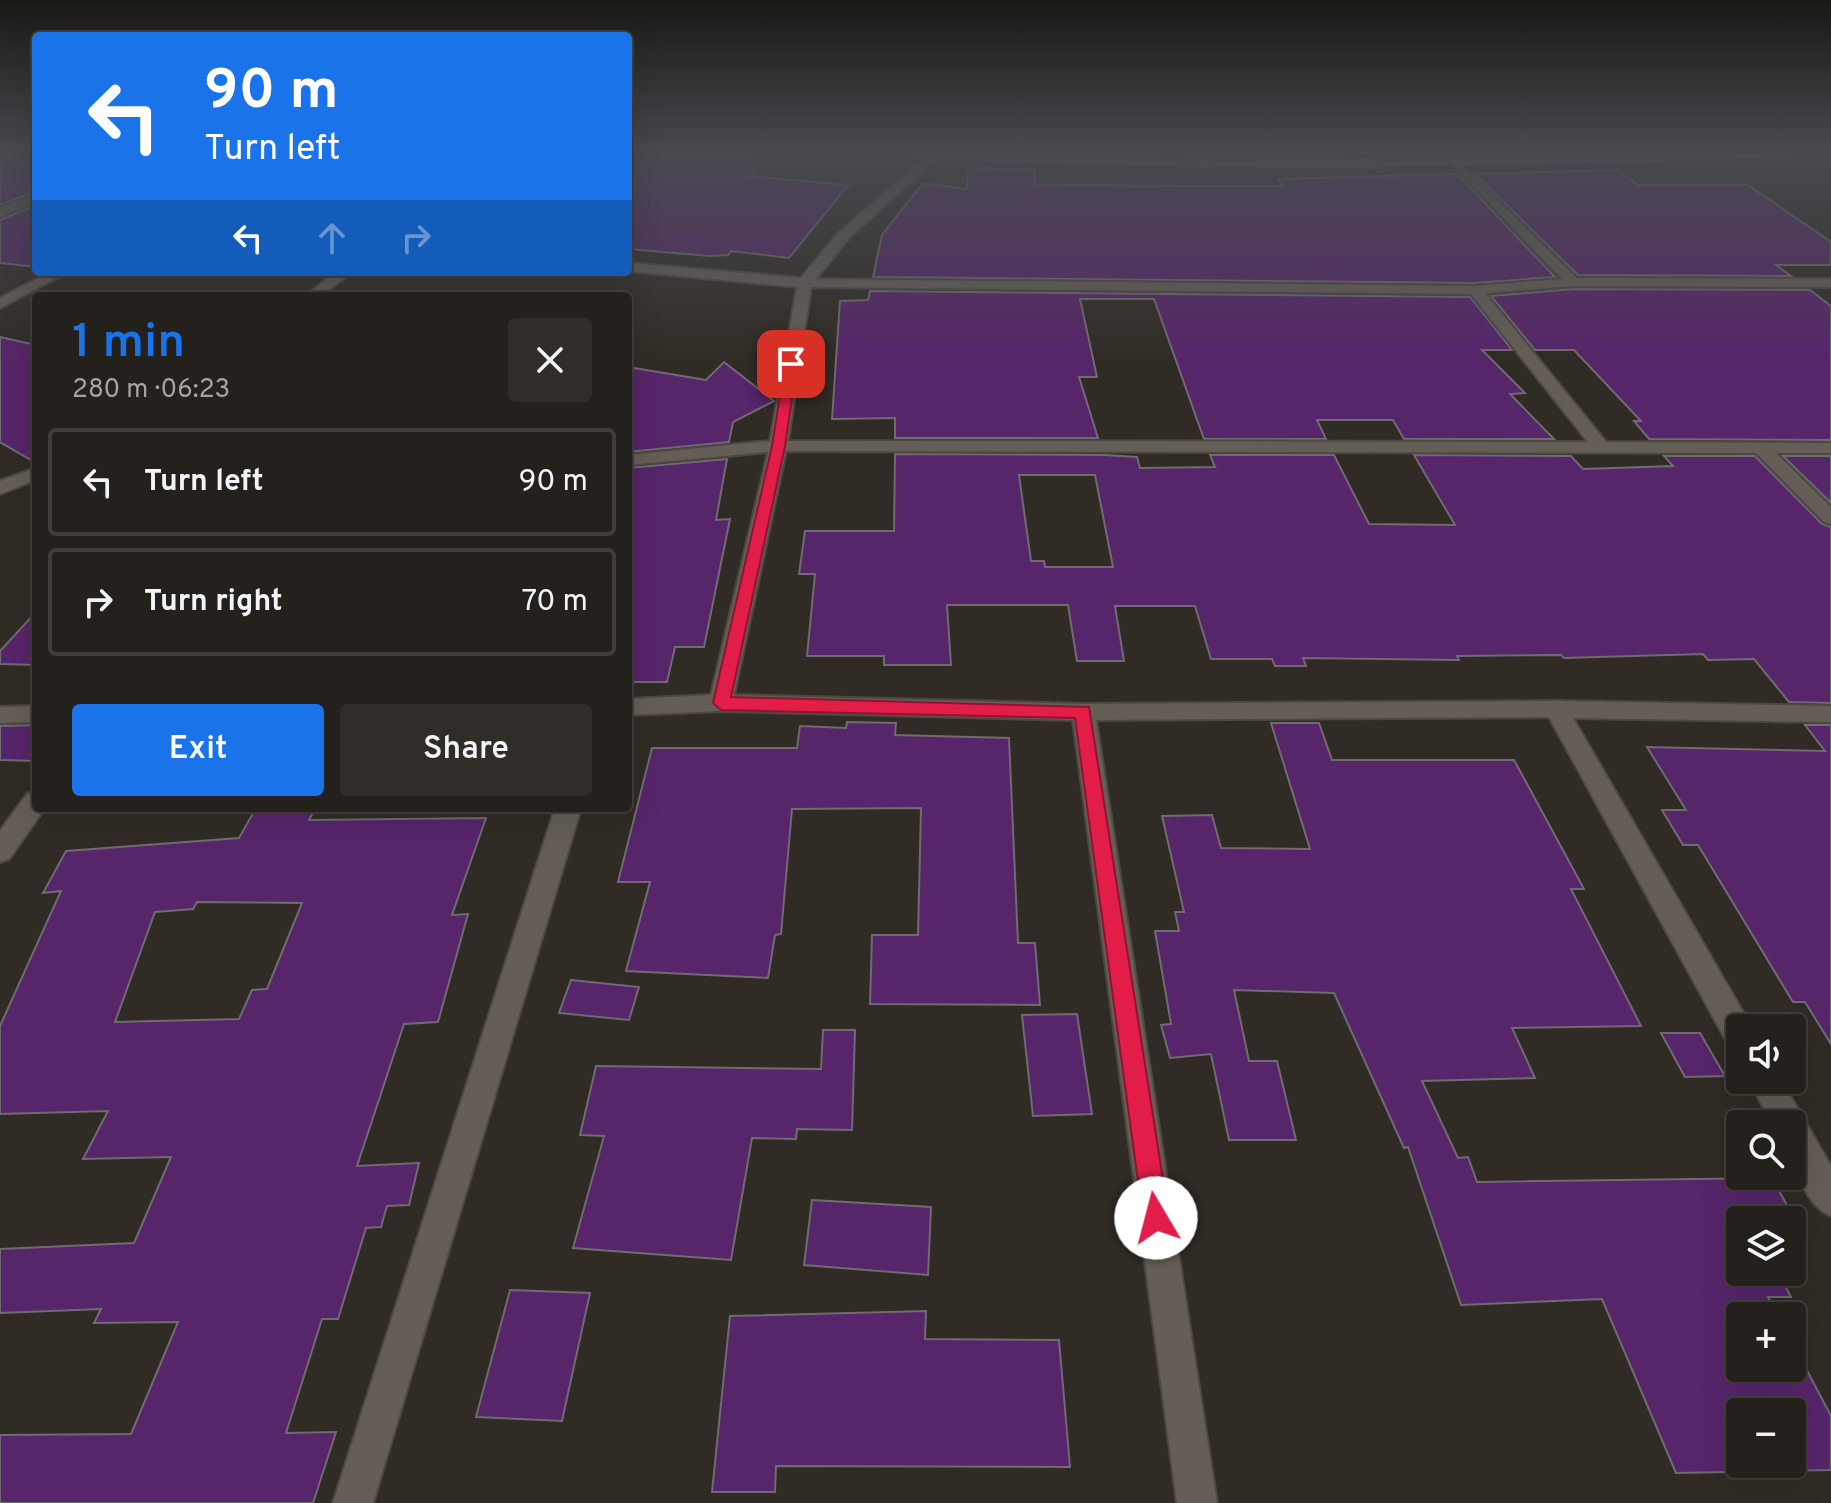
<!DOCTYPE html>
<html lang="en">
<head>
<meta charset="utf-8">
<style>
  body { margin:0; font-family:Overpass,sans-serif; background:#302d28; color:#f1f3f6; height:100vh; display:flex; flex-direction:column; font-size:30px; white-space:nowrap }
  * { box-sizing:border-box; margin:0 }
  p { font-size:26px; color:#a3a3a3 }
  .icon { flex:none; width:44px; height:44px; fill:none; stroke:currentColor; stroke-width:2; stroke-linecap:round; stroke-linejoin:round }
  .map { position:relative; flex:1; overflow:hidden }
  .details { position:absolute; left:32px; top:292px; width:600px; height:520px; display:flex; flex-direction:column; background:#24201b; border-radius:8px; box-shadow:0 8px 32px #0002,0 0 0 2px #413e3a }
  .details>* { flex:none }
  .banner { position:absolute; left:32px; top:32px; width:600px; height:244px; border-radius:8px; box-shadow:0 8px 32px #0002,0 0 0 2px #413e3a; background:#1a73e8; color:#fff; overflow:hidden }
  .tools { position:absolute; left:1726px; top:1014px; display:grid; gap:16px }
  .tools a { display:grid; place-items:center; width:80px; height:80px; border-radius:8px; background:#24201b; box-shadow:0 8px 32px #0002,0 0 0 2px #413e3a; font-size:40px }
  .pin { position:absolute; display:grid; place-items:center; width:68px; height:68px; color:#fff; margin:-34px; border-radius:16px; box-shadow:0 4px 12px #0006 }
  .me { position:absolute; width:88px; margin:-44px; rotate:352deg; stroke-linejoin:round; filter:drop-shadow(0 0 6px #0008) }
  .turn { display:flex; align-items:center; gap:28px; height:168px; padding:0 40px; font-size:36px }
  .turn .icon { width:104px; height:104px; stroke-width:2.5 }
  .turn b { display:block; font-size:56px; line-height:68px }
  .lanes { display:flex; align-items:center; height:76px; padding:0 40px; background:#0003; justify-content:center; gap:40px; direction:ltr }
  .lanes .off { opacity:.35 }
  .round { display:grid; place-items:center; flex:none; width:84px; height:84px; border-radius:8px; background:#302d28 }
  .headline { display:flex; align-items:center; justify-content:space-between; height:136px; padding:0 40px }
  h1 { font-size:48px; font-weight:600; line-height:60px; color:#1a73e8 }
  .cta { display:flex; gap:16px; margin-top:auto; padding:16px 40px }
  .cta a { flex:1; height:92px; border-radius:8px; background:#1a73e8; color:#fff; font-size:32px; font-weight:600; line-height:92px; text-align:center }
  .cta a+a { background:#302d28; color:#f1f3f6 }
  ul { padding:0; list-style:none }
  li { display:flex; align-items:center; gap:24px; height:108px; margin:0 16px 12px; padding:0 24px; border:4px solid #413e3a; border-radius:8px }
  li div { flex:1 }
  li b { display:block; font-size:30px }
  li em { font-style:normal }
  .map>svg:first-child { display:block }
  .building { fill:#57256a; stroke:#706a73; stroke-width:2; fill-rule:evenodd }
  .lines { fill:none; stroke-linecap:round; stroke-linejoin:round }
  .minor-casing { stroke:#4c4842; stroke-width:4 }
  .secondary-casing { stroke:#4c4842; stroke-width:4 }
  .minor { fill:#645e56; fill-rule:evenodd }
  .secondary { fill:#886e61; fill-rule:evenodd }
  .route { fill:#e11d48; stroke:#92132f; stroke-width:2 }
</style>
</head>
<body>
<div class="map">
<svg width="1831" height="1503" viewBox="0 0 1831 1503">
  <rect width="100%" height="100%" fill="#302b24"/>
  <g class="building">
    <path d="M26 152H36V191L0 205V162Z"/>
    <path d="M644 152 762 159 747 176 848 185 789 258 731 251 728 255 710 256 628 249V171Z"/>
    <path d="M968 168 1034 170 1036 185 1283 186 1278 179 1457 174 1555 277 1475 283 873 277 882 235 923 183 967 189Z"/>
    <path d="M1617 170 1638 185H1748L1831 242V265H1776L1791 276 1578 275 1475 174Z"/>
    <path d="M36 205V267L0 263V220Z"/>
    <path d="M1573 289 1810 290 1831 306V440L1649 439 1634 421H1641L1574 350H1535L1491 296Z"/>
    <path d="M870 291 1470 297 1512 350H1482L1525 393 1510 394 1554 439H1404L1393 420H1317L1326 439H1204L1154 299H1080L1097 377H1079L1098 438H895V418L832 419 840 301 868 300Z"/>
    <path d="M0 337 36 345V463L0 442Z"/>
    <path d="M724 362 774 401 733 422 729 442 628 452V367L706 380Z"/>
    <path d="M895 454 1104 455 1137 457 1140 468 1215 467 1210 455H1334L1369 524 1455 525 1414 455 1571 456 1583 469 1673 466 1664 456H1755L1822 524 1831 527V703L1789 702 1754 659 1708 660 1703 654 1564 658 1561 655 1457 656 1459 660 1303 658 1306 666H1275L1272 659H1211L1195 606H1115L1124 661H1077L1068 605H947L951 665H884V656H807L815 574H799L805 531H894ZM1019 475H1095L1113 567H1045L1044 561H1031Z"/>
    <path d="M1783 456H1831V503Z"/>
    <path d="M727 459 716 520 730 519 704 647H675L667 682H628V468Z"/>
    <path d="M36 612V665L0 664V651Z"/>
    <path d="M847 722 896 723 895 735 1009 738 1018 943H1035L1040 1005 870 1004 872 935H918L921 808 792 809 781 934 775 935 768 978 626 971 650 882H618L652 748H797L800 726 846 728Z"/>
    <path d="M1271 723H1319L1332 760H1514L1584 889H1571L1641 1026 1512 1028 1535 1078 1422 1081 1458 1158 1468 1157 1477 1182 1772 1178 1794 1218 1740 1220V1272H1778L1791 1297H1768L1778 1316H1740V1368H1792V1342L1831 1416V1470L1676 1473 1602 1299 1461 1305 1408 1147 1404 1148 1334 993 1234 990 1249 1061H1277L1296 1140H1229L1211 1054 1170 1058 1161 1025 1171 1024 1155 931H1179L1175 912H1184L1162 816 1212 815 1221 848 1310 849ZM1740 1412H1792V1464H1740Z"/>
    <path d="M36 725V761L0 760V726Z"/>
    <path d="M1805 725H1831V1044L1805 1002H1793L1698 845H1683L1662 810H1686L1647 747 1825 751Z"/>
    <path d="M256 808 315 809 309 820 486 818 452 915 468 914 438 1022 404 1024 357 1166 419 1163 409 1205 387 1206 381 1227 366 1228 338 1319H322L286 1433 336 1432 313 1503H0V1435L131 1434 178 1322 94 1323 101 1309 0 1313V1249L134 1243 171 1157 83 1159 108 1111 0 1114V1026L61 891 43 893 66 851 239 838ZM197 902 302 903 267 989 252 990 239 1019 115 1022 155 912 193 909Z"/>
    <path d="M571 980 639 987 629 1020 559 1013Z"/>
    <path d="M1077 1014 1092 1114 1033 1116 1022 1015Z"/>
    <path d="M823 1030H855L852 1130 797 1129 796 1139 752 1138 731 1260 573 1248 604 1136 580 1135 596 1066 821 1069Z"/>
    <path d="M1661 1033H1700L1725 1076 1685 1077Z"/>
    <path d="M812 1200 931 1207 928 1275 804 1265Z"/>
    <path d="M510 1290 590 1293 562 1421 476 1417Z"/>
    <path d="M926 1311 925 1339 1059 1340 1070 1467 776 1466 775 1492H712L730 1316Z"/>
  </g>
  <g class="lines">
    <g class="minor-casing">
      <g id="minor">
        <path d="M933 152 938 153V157L849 238 816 279 1475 286 1562 279 1450 162 1454 157 1577 278 1831 279V287L1573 286 1485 293 1606 442 1831 443V453H1776L1831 507V524L1824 522 1756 453 786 451 734 695 1083 704 1556 701 1831 706V722L1573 718 1751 1026 1740 1028V1050L1729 1046 1549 717 1096 720 1217 1503H1177L1073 720 721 711 628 715V699L711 695 768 452 628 465V455L770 441 797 287 628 271V263L801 278 839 232ZM811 287 1471 294 1588 442 788 441Z"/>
        <path d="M1366 152H1378L1381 164H1373Z"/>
        <path d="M36 194V202L0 217V208Z"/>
        <path d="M50 272H68L0 308V298Z"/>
        <path d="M336 272H352L321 296H305Z"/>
        <path d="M36 468V480L0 494V481Z"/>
        <path d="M36 706V722L0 723V707Z"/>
        <path d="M36 791V808H45L9 859 0 862V831L27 794Z"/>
        <path d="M555 808H581L373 1503H333Z"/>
        <path d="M1749 1080H1781L1831 1166V1216C1799 1202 1792 1155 1792 1124H1772Z"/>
      </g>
    </g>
    <g class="secondary-casing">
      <path id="secondary" d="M885 152 1243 161 1831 152V155C1517 165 1205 175 891 155Z"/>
    </g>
    <use href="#minor" class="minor"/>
    <use href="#secondary" class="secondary"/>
  </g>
  <linearGradient id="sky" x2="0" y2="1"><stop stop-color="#1a1814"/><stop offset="0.42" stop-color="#484a50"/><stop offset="1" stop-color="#484a50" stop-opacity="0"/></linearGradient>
  <rect width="1831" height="362" fill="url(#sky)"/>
  <path class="route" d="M791 361 797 364 785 446 731 697 1089 707 1169 1218 1165 1227 1156 1231 1147 1227 1143 1218 1075 718 721 710 713 703 772 446 785 364Z"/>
</svg>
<div class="tools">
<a><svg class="icon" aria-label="sound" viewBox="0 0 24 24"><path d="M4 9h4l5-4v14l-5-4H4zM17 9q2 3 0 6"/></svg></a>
<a><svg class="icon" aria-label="search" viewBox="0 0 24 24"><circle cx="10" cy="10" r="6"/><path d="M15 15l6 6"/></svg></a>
<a><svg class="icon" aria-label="layers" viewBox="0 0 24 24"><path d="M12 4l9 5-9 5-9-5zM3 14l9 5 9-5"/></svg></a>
<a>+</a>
<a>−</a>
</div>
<div class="pin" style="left:791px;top:364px;background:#d93025"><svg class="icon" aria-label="arrive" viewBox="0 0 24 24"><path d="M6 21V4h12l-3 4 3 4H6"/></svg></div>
<svg class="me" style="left:1156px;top:1218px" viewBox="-20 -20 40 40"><circle r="19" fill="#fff"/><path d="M0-13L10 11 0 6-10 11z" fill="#e11d48"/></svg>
<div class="banner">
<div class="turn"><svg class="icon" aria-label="left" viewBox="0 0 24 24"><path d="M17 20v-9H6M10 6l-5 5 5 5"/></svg><div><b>90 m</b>Turn left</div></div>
<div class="lanes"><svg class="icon" aria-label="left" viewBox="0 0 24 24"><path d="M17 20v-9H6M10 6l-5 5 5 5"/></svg><svg class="icon off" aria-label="ahead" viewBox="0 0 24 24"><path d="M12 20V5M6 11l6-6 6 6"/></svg><svg class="icon off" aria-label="right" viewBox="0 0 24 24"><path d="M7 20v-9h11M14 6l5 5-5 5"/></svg></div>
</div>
<section class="details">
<div class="headline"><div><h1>1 min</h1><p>280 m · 06:23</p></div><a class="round"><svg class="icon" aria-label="close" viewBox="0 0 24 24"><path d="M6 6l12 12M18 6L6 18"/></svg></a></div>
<ul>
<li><svg class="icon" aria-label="left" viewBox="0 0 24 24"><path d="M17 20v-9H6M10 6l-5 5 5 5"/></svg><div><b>Turn left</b></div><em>90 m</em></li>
<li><svg class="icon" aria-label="right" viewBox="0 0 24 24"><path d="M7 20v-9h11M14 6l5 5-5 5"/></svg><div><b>Turn right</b></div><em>70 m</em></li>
</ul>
<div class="cta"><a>Exit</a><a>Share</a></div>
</section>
</div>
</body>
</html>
